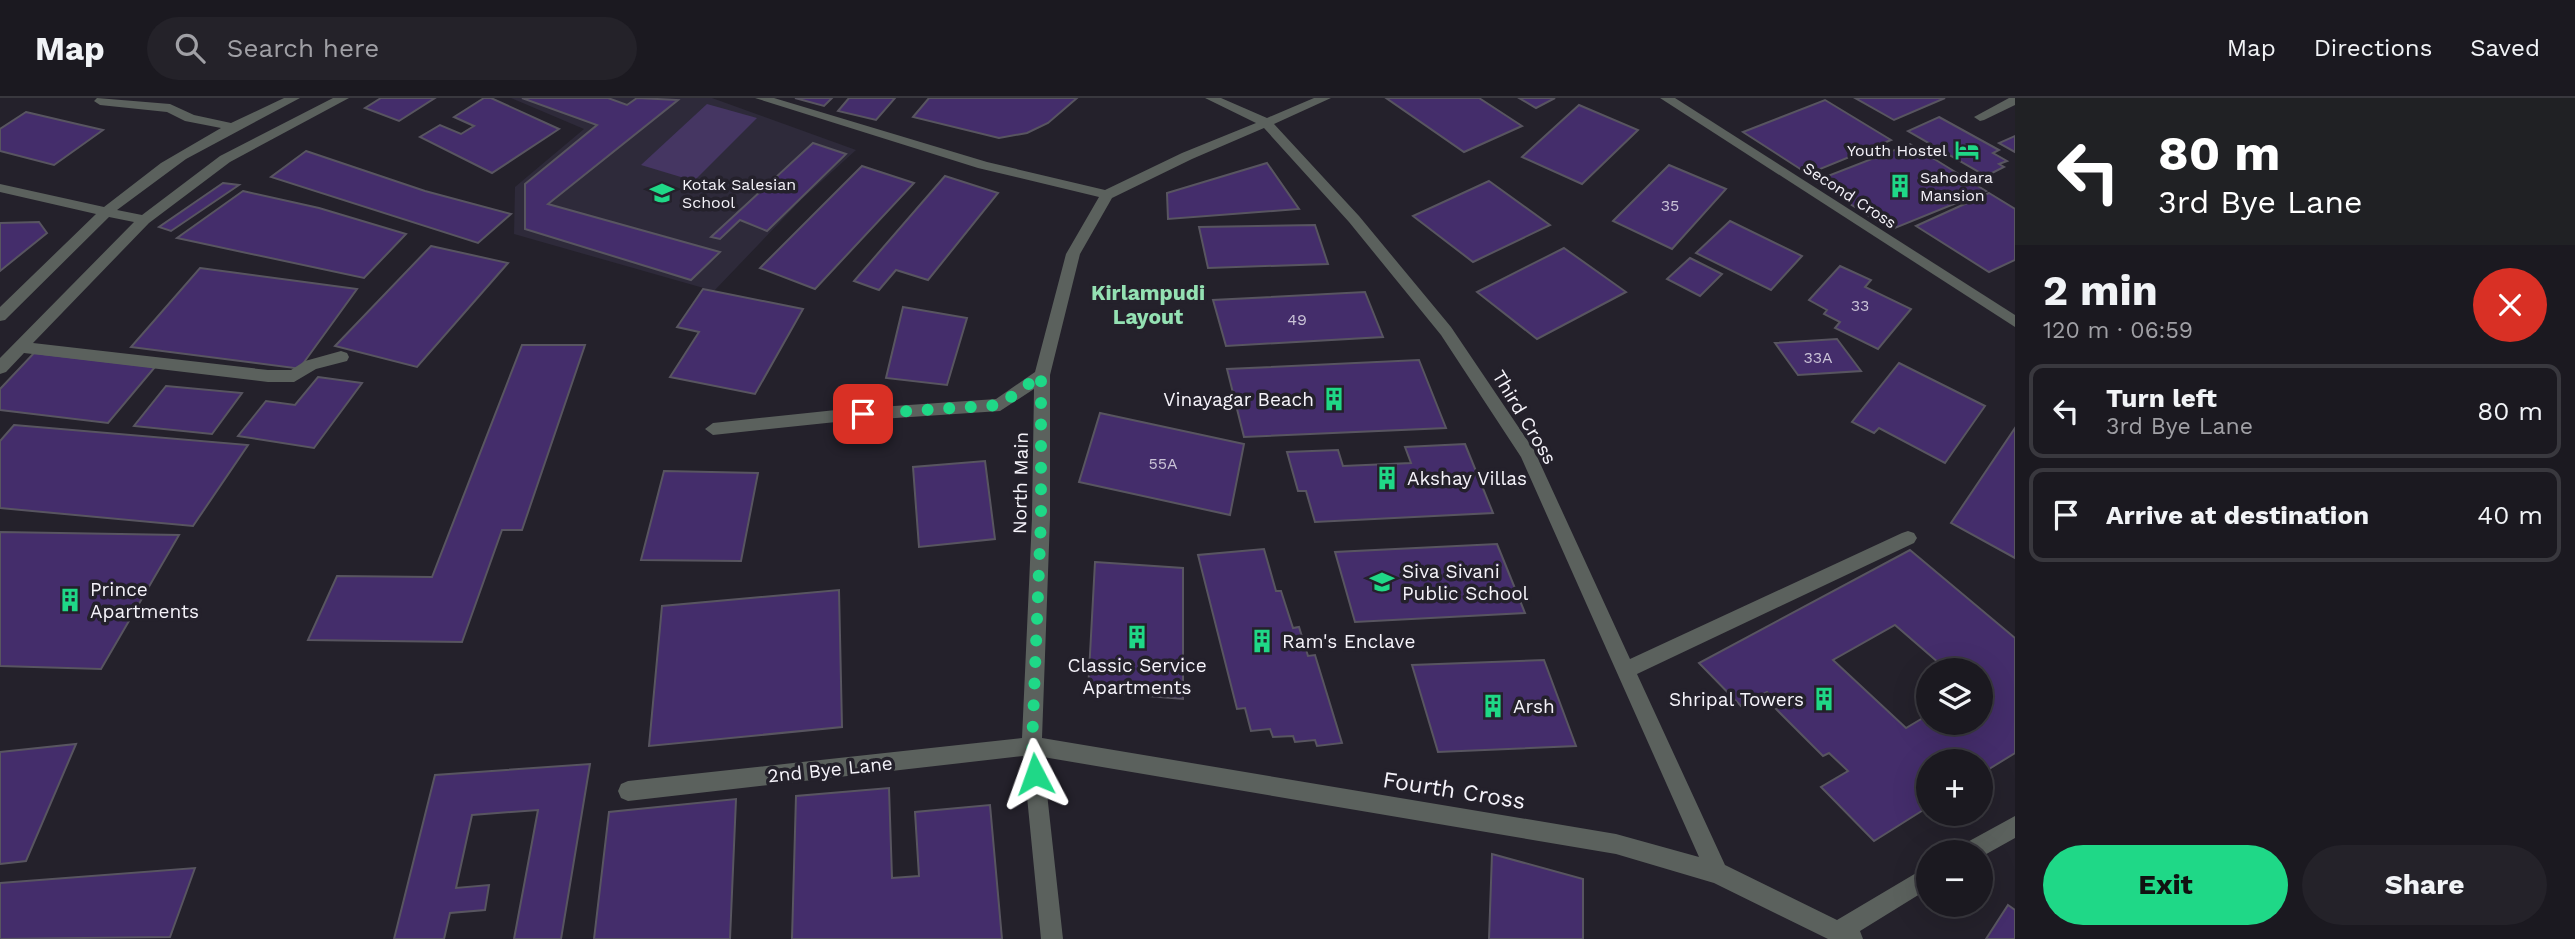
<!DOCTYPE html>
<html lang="en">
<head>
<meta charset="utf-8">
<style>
  body { margin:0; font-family:"Work Sans",sans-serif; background:#242229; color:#f1f3f6; height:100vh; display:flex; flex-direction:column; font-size:26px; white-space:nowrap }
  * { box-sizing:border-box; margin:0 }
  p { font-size:23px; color:#a0a0a5 }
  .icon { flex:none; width:38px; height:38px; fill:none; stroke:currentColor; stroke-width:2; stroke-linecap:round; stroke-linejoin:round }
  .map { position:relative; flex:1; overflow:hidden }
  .details { display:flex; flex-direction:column; background:#1b1920; width:560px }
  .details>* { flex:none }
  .banner { background:#202124; color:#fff; overflow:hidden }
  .fabs { position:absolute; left:1916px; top:560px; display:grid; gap:14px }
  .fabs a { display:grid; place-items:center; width:77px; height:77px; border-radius:50%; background:#1b1920; box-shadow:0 7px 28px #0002,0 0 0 2px #39383e; font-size:35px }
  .pin { position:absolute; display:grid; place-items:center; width:60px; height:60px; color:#fff; margin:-30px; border-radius:14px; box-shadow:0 4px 10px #0006 }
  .me { position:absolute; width:77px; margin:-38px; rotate:356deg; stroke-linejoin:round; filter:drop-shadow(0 0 5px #0008) }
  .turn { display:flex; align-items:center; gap:24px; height:147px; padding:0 28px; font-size:32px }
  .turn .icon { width:91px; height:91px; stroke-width:2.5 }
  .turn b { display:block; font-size:49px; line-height:60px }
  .round { display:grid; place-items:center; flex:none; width:74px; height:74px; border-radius:37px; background:#242229 }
  .overview { display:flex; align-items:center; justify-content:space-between; height:119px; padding:0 28px }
  h1 { font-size:42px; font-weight:700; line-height:52px }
  .cta { display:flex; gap:14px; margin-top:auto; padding:14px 28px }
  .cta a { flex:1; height:80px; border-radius:42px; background:#1fd887; color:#111; font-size:28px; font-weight:700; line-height:80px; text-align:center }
  .cta a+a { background:#242229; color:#f1f3f6 }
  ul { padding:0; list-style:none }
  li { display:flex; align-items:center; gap:21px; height:94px; margin:0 14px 10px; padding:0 14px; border:4px solid #39383e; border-radius:14px }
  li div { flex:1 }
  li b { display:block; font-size:26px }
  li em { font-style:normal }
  header { display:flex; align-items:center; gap:42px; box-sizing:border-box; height:98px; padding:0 35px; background:#1b1920; border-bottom:2px solid #39383e }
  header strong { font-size:33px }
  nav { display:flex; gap:38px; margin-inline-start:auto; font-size:24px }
  .search { width:490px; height:63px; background:#242229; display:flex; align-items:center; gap:18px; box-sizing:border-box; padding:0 24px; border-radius:38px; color:#a0a0a5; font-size:26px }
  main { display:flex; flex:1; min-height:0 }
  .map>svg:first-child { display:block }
  .built { fill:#2e2a3a }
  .green { fill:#453662 }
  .building { fill:#442d6b; stroke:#585560; stroke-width:2; fill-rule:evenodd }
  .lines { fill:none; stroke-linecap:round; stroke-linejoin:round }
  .minor { fill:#5b615d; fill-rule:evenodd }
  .route { stroke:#1fd887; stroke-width:12; stroke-dasharray:0 21.6 }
  .labels { text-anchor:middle; stroke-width:7; stroke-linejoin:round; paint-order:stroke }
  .far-poi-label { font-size:16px; fill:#f5f3fa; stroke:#24212b; text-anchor:start }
  .far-street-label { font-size:16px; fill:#f5f3fa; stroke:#24212b }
  .number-label { font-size:16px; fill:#c9c2d6 }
  .poi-label { font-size:19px; fill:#f5f3fa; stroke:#24212b; text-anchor:start }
  .street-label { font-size:19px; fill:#f5f3fa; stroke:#24212b }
  .neighbourhood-label { font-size:21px; font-weight:bold; fill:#94e1b3; stroke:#24212b }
  .near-street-label { font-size:23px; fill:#f5f3fa; stroke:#24212b }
</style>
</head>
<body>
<header>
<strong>Map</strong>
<div class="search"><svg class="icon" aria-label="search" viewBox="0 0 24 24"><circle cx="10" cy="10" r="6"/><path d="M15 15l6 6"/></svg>Search here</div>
<nav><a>Map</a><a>Directions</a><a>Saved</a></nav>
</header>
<main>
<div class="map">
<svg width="2015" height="841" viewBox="0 0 2015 841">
  <rect width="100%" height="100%" fill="#24212b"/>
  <path class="built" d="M511 0H712L856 52 802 101 714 193 514 136 515 89 584 31Z"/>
  <path class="green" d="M707 6 757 20 694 83 641 67Z"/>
  <g class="building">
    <path d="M381 0H435L399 23 365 10Z"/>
    <path d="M484 0H491L559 31 492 75 420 39 440 27 461 36 474 28 454 19Z"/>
    <path d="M522 0H608L627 7 637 0 678 2 548 106 720 154 691 182 525 131V86L597 27Z"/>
    <path d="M795 0H832L824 8Z"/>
    <path d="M849 0H895L876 22 838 13Z"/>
    <path d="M929 0H1077L1048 25 1027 35 999 40 913 19Z"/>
    <path d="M1386 0H1479L1522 28 1464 54Z"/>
    <path d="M1519 0H1555L1536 10Z"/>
    <path d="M1855 0H1945L1894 22Z"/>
    <path d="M1825 2 1891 42 1808 76 1743 34Z"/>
    <path d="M1579 7 1638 32 1582 86 1522 59Z"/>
    <path d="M26 14 77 26 103 32 54 67 0 53V31Z"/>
    <path d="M1939 19 1999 52 1993 55 2007 63 1999 66 2004 69 1986 78 1908 33Z"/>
    <path d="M2015 38V54L1999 45Z"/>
    <path d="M813 45 846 56 767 133 740 122 720 141 711 139Z"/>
    <path d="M1910 46 1986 93 1890 132 1815 83Z"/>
    <path d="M306 53 425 93 511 116 478 145 271 79Z"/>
    <path d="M1267 65 1299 111 1168 121 1167 95Z"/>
    <path d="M1669 67 1726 91 1672 151 1613 123Z"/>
    <path d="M862 68 914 85 815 191 760 170Z"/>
    <path d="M945 78 998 95 928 182 896 172 879 192 854 183Z"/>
    <path d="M1489 83 1550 127 1473 164 1413 118Z"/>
    <path d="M223 85 239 87 171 133 159 129Z"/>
    <path d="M243 93 319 110 406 136 364 180 177 140Z"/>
    <path d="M1989 95 2015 111V162L1989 174 1916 128Z"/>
    <path d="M1730 123 1802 158 1771 192 1696 155Z"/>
    <path d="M39 124 47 135 0 173V125Z"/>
    <path d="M1315 127 1328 166 1208 170 1199 129Z"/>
    <path d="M431 148 508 165 417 269 335 248Z"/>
    <path d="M1564 150 1626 194 1537 241 1477 194Z"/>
    <path d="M1690 160 1722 176 1700 198 1667 181Z"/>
    <path d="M1840 168 1871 182 1865 189 1911 211 1878 251 1835 230 1840 224 1824 216 1827 212 1809 202Z"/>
    <path d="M200 170 357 191 294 278 295 270 131 249Z"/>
    <path d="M703 191 803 211 755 296 670 279 699 234 677 229Z"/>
    <path d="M1365 194 1383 239 1226 248 1213 202Z"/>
    <path d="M903 209 967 220 947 287 886 280Z"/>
    <path d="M1837 241 1861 273 1798 277 1775 245Z"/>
    <path d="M522 247H585L522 432H502L462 544 308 542 337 478 432 479Z"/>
    <path d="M34 255 155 269 108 325 0 312V291Z"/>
    <path d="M1419 262 1446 330 1244 339 1227 271Z"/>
    <path d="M1899 265 1985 308 1945 365 1879 330 1874 335 1852 324Z"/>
    <path d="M318 279 362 285 314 350 238 338 266 303 295 307Z"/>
    <path d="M166 288 242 295 212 336 134 328Z"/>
    <path d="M1100 315 1244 346 1230 417 1079 384Z"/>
    <path d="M14 327 248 347 193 428 0 410V343Z"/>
    <path d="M2015 330V460L1951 425Z"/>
    <path d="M1465 346 1493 415 1315 424 1306 393H1298L1287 354 1338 352 1343 368 1411 365 1405 349Z"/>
    <path d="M985 363 995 441 919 449 913 369Z"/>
    <path d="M664 373 758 375 741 463 641 462Z"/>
    <path d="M0 434 179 437 101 571 0 568Z"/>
    <path d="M1497 446 1525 515 1355 524 1335 454Z"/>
    <path d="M1264 451 1276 493H1281L1293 530 1299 529 1308 558 1315 557 1342 645 1317 648 1315 642 1295 644 1293 638 1273 639 1270 631 1251 633 1245 610 1237 611 1198 457Z"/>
    <path d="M1910 452 2015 540V655L1981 676V663H1928V709L1874 743 1821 689 1848 673 1829 655 1823 658 1776 611 1781 608 1767 594 1741 608 1699 565ZM1895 527 1947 572H1981V625H1928V617L1906 630 1833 562Z"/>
    <path d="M1095 464 1183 470V601L1088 593Z"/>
    <path d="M839 492 842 629 649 648 662 508Z"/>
    <path d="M1544 562 1576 648 1438 654 1412 567Z"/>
    <path d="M76 646 26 763 0 766V654Z"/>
    <path d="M590 666 561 841H514L538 712 472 717 456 790 489 787 485 812 450 815 444 841H394L435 677Z"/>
    <path d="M889 690 892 780 919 778 915 714 990 707 1002 841H792L796 698Z"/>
    <path d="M736 701 730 841H594L609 714Z"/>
    <path d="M1492 756 1583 781V841H1489Z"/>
    <path d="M195 770 170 839 0 841V785Z"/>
    <path d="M2008 807 2015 812V841H1986Z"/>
  </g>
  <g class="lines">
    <g class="minor">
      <path d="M97 0 170 6 194 17 231 25 284 0H300L186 61 117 112 142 117 220 58 333 0H349L230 64 149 125 33 245 268 272H291L305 263 341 253 347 255 349 259 347 263 316 271 294 284H268L24 255 6 274 0 276V260L134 124 109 119 5 222 0 223V209L96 116 0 94V86L104 109 161 65 221 30 185 23 167 14 100 7 94 3Z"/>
      <path d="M755 0H774L987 64 1105 92 1182 55 1256 25 1205 0H1221L1267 20 1314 0H1331L1274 26 1359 118 1451 229 1534 352 1630 561 1902 435 1908 433 1914 435 1917 440 1914 445 1637 576 1725 767 1837 822 1928 768V791L1860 833 1863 841H1828L1714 785 1616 756 1043 659 1063 841H1041L1023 658 628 703 621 700 618 693 621 686 628 683 1022 640 1032 420 1034 291 1000 313 836 324 713 337 705 331 713 325 836 312 996 301 1035 274 1066 156 1099 99 978 70ZM1264 30 1349 124 1441 237 1521 359 1699 759 1616 736 1042 640 1050 420V277L1080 156 1112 100 1192 61Z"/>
      <path d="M1660 0H1675L2015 217V229Z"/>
      <path d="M2009 0H2015V7L1984 22 1980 23 1974 19Z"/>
      <path d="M2015 718V740L1981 759V754H1959L1962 747Z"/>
    </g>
  </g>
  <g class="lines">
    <path class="route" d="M863 316 1000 307 1041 277V420L1032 648 1035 676"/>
  </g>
  <defs>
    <g id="hotel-bare" transform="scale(1.89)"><path d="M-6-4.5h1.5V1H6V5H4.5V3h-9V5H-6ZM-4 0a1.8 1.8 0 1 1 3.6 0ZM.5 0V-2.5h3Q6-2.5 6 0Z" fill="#1fd887" stroke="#24212b" stroke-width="2.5" paint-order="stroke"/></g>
    <g id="building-bare" transform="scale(1.89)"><path d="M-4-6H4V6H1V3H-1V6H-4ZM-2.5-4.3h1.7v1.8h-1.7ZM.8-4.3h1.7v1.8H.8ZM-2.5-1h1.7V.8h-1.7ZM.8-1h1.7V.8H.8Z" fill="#1fd887" stroke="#24212b" stroke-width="2.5" paint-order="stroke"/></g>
    <g id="school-bare" transform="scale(1.89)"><path d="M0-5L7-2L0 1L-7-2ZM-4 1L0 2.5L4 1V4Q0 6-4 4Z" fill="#1fd887" stroke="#24212b" stroke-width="2.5" paint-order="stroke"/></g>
  </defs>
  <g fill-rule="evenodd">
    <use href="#hotel-bare" x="1967" y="52"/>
    <use href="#building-bare" x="1900" y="88"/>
    <use href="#school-bare" x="662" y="95"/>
    <use href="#building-bare" x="1334" y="301"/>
    <use href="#building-bare" x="1387" y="380"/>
    <use href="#school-bare" x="1382" y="484"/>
    <use href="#building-bare" x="70" y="502"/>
    <use href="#building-bare" x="1137" y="539"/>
    <use href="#building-bare" x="1262" y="543"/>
    <use href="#building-bare" x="1824" y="601"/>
    <use href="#building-bare" x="1493" y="608"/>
  </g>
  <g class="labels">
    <g class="far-poi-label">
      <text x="1947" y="58" text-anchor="end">Youth Hostel</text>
      <text x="1920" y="85">Sahodara<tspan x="1920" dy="18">Mansion</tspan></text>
      <text x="682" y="92">Kotak Salesian<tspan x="682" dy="18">School</tspan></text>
    </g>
    <g class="far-street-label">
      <text transform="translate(1850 97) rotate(33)" y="6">Second Cross</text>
    </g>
    <g class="number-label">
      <text x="1670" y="113">35</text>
      <text x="1860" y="213">33</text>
      <text x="1297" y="227">49</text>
      <text x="1818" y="265">33A</text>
      <text x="1163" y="371">55A</text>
    </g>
    <g class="poi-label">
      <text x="1314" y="308" text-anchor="end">Vinayagar Beach</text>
      <text x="1407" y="387">Akshay Villas</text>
      <text x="1402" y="480">Siva Sivani<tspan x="1402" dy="22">Public School</tspan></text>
      <text x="90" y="498">Prince<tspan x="90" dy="22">Apartments</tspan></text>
      <text x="1282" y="550">Ram's Enclave</text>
      <text x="1137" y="574" text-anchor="middle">Classic Service<tspan x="1137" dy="22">Apartments</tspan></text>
      <text x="1804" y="608" text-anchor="end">Shripal Towers</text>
      <text x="1513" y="615">Arsh</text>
    </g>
    <g class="street-label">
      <text transform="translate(1525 319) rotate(59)" y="7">Third Cross</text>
      <text transform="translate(1020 385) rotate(-89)" y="7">North Main</text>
      <text transform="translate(830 671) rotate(-6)" y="7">2nd Bye Lane</text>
    </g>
    <g class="neighbourhood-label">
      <text x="1148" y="202">Kirlampudi<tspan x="1148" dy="24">Layout</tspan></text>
    </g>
    <g class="near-street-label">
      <text transform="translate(1454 692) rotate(9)" y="8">Fourth Cross</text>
    </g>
  </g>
</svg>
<div class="fabs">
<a><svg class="icon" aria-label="layers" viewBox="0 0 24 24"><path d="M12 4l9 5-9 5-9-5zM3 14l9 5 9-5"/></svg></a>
<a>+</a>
<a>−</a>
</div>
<div class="pin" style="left:863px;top:316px;background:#d93025"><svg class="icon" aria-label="arrive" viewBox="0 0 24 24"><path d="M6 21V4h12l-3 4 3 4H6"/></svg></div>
<svg class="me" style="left:1035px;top:676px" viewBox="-20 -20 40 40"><path d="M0-17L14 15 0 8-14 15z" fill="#1fd887" stroke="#fff" stroke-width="4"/></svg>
</div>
<section class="details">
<div class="banner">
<div class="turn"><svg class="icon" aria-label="left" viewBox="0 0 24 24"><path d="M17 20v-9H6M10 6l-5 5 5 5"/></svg><div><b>80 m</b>3rd Bye Lane</div></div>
</div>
<div class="overview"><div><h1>2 min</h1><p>120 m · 06:59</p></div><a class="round" style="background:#d93025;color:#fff"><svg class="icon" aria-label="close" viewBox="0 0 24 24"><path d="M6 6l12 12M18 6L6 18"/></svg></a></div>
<ul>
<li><svg class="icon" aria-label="left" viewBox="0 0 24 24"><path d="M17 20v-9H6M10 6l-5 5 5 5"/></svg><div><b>Turn left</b><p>3rd Bye Lane</p></div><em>80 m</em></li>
<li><svg class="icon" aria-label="arrive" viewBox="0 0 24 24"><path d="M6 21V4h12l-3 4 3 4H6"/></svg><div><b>Arrive at destination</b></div><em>40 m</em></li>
</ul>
<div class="cta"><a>Exit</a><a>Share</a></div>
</section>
</main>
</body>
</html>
